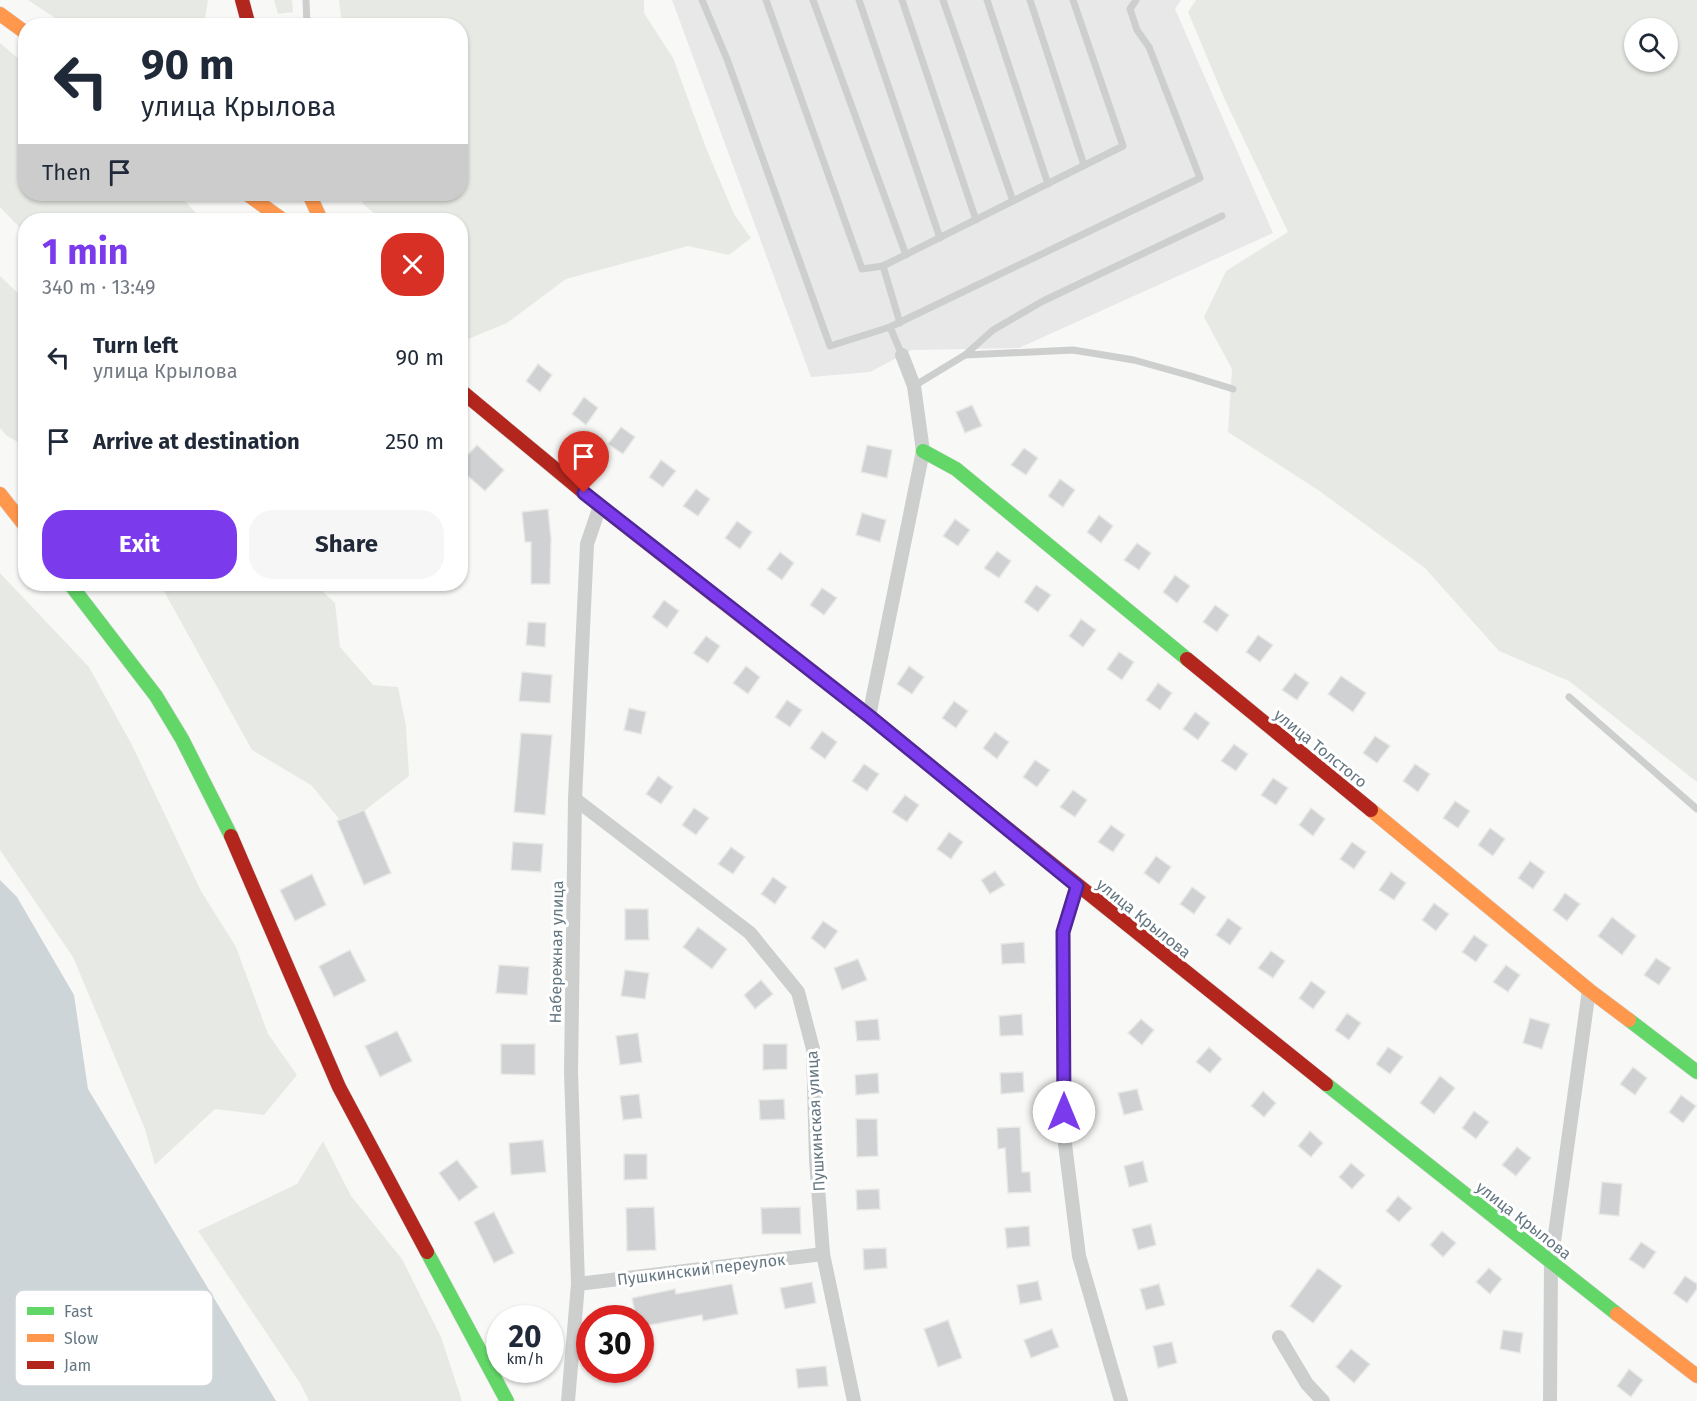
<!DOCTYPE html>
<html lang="en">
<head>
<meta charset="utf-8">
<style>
  body { margin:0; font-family:"Fira Sans",sans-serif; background:#f6f6f7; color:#1f2937; height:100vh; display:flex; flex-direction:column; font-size:22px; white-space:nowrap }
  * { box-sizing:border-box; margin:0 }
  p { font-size:20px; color:#747a83 }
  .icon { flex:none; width:33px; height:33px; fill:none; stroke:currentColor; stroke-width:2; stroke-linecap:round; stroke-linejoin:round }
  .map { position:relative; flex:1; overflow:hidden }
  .side { position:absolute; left:18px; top:213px; width:450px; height:378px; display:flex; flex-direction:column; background:#fff; border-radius:24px; box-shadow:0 2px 4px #0004 }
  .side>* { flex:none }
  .top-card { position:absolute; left:18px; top:18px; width:450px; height:183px; border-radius:24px; box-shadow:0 2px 4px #0004; background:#fff; color:#1f2937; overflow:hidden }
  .tools { position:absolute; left:1624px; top:18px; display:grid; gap:12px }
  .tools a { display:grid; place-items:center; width:54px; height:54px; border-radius:50%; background:#fff; box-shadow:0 2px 4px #0004; font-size:30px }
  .speed { position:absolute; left:486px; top:1305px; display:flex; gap:12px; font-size:30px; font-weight:700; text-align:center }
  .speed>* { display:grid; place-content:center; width:78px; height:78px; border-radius:50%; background:#fff; box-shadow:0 2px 4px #0004; line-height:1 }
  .speed small { font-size:15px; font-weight:400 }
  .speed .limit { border:9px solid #d22; background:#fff; color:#111 }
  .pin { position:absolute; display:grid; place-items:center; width:51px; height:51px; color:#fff; margin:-62px -26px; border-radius:50% 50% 50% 0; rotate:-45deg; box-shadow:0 0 6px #0007 }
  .pin .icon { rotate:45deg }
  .me { position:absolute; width:66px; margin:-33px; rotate:0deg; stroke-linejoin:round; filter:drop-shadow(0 0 4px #0008) }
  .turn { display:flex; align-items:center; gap:21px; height:126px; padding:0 24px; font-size:27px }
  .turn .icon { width:78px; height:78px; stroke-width:2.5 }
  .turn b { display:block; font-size:42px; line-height:51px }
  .then { display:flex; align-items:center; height:57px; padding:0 24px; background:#0003; gap:12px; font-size:22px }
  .round { display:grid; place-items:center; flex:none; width:63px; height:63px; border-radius:24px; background:#f6f6f7 }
  .head { display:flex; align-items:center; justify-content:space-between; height:102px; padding:0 24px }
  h1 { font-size:36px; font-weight:700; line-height:45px; color:#7c3aed }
  .primary-button { display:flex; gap:12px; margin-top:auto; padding:12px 24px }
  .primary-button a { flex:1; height:69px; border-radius:24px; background:#7c3aed; color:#fff; font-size:24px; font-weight:700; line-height:69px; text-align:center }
  .primary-button a+a { background:#f6f6f7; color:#1f2937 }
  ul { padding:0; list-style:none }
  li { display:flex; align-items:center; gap:18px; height:84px; padding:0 24px }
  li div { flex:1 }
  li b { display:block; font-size:22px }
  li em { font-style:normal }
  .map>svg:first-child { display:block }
  .built { fill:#e7e8e7 }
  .green { fill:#e7eae4; fill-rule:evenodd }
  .water { fill:#cdd5d8 }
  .building { fill:#cfd1d2; stroke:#e8e8e7; stroke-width:1.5 }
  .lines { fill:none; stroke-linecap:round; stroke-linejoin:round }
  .fast-casing { stroke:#d5d6d7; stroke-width:15 }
  .slow-casing { stroke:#d5d6d7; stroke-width:15 }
  .jam-casing { stroke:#d5d6d7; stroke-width:15 }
  .lane { stroke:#cdcece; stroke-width:7 }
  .street { stroke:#cdcece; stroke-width:14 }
  .fast { stroke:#63d668; stroke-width:14 }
  .slow { stroke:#ff974d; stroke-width:14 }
  .jam { stroke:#b3261e; stroke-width:14 }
  .route-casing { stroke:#51269a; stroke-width:15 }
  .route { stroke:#7c3aed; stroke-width:10 }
  .labels { text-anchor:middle; stroke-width:6; stroke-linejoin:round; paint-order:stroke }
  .street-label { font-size:16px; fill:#647681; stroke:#fff }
  .key { fill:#fff; stroke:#d0d6d9; stroke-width:1.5 }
  .key-label { font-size:16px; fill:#647681 }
</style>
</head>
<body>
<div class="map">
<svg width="1697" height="1401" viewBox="0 0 1697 1401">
  <rect width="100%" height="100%" fill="#f8f8f7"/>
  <path class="built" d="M672 0H1181L1175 9 1273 233 1019 348 912 350 870 372 811 377Z"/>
  <g class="green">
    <path d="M28 0H208L204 25H66Z"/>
    <path d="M274 0H292L293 12 278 14Z"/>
    <path d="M339 0H644V13L673 58 706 148 734 214 751 238 729 255 688 246 566 279 507 323 461 342 460 220H382L363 204 362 194H460V26L342 25Z"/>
    <path d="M1196 0H1697V782L1569 681 1499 651 1425 568 1318 490 1228 432 1232 369 1204 317 1226 271 1288 232 1225 100 1188 12ZM1635 28H1668V62H1635Z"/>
    <path d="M0 43 25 64 26 194H178L203 220H26L25 233 0 207Z"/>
    <path d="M0 276 25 300V446L7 436 0 428Z"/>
    <path d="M0 573 89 667 132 745 201 891 236 947 268 1034 297 1075 264 1115 215 1109 155 1165 145 1129 73 957 0 850Z"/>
    <path d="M160 584H315L335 603 340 647 373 685 398 687 406 726 409 776 345 826 311 785 252 750Z"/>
    <path d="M323 1141 351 1196 402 1259 441 1337 462 1401H309L300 1383 198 1231 297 1184Z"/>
  </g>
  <path class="water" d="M0 880 17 897 74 995 88 1089 276 1401H0Z"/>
  <g class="building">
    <path d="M538 364 552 375 540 392 526 381Z"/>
    <path d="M584 397 598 408 586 425 572 414Z"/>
    <path d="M972 405 982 426 965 433 956 412Z"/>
    <path d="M621 427 635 437 623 454 608 444Z"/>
    <path d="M477 445 504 470 485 491 460 469V463Z"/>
    <path d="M867 445 892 450 887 478 861 472Z"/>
    <path d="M1024 448 1038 458 1026 475 1011 465Z"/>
    <path d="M661 460 676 471 663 487 649 477Z"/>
    <path d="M1060 479 1075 490 1063 507 1048 496Z"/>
    <path d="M696 489 710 499 698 516 683 506Z"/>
    <path d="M548 509 551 539 550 584H531V542H525L522 512Z"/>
    <path d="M862 513 886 520 880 542 856 535Z"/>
    <path d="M1099 515 1113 526 1101 543 1087 532Z"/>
    <path d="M955 519 970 530 958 546 943 536Z"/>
    <path d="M737 521 752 532 740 549 725 538Z"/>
    <path d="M1137 543 1151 553 1139 570 1124 560Z"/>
    <path d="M997 551 1011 561 999 578 984 568Z"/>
    <path d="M780 552 794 563 782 580 767 569Z"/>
    <path d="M1175 575 1190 586 1177 603 1163 592Z"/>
    <path d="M1036 585 1051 595 1038 612 1024 602Z"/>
    <path d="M822 588 837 598 824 615 810 605Z"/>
    <path d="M664 600 679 611 667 628 652 617Z"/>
    <path d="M1215 605 1229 615 1217 632 1203 622Z"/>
    <path d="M1081 619 1096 630 1083 647 1069 636Z"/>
    <path d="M528 622 546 623 545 647 526 645Z"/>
    <path d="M1258 635 1273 645 1260 662 1246 652Z"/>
    <path d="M706 636 720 646 708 663 693 653Z"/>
    <path d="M1119 652 1134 662 1122 680 1107 669Z"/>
    <path d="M746 666 760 677 748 694 733 683Z"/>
    <path d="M909 666 924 677 912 694 897 684Z"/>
    <path d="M522 672 552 675 550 703 519 701Z"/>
    <path d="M1295 673 1309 683 1297 700 1282 690Z"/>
    <path d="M1341 676 1366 693 1353 712 1328 694Z"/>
    <path d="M1158 683 1172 693 1160 710 1146 700Z"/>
    <path d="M787 700 802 710 790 727 775 717Z"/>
    <path d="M954 701 968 711 956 728 942 718Z"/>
    <path d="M629 708 646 712 641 734 624 730Z"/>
    <path d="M1195 712 1210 723 1198 740 1183 729Z"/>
    <path d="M822 731 837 742 825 759 810 748Z"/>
    <path d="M995 732 1009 742 997 759 983 748Z"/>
    <path d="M521 733 552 735 545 815 514 812Z"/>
    <path d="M1375 736 1390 746 1377 763 1363 753Z"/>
    <path d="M1234 744 1248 754 1236 771 1221 761Z"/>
    <path d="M1035 760 1050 770 1037 787 1023 777Z"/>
    <path d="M864 764 879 774 867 791 852 781Z"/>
    <path d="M1415 764 1430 774 1418 792 1403 781Z"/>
    <path d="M658 776 673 787 661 804 646 794Z"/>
    <path d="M1273 778 1288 788 1276 805 1261 795Z"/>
    <path d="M1073 790 1087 800 1075 817 1060 807Z"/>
    <path d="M905 795 919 805 907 822 892 812Z"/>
    <path d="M1455 801 1470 811 1458 828 1443 818Z"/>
    <path d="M694 808 709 818 696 835 682 825Z"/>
    <path d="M1311 808 1325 819 1313 836 1299 825Z"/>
    <path d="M364 810 391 873 364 885 337 821Z"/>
    <path d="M1111 825 1125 835 1113 852 1098 842Z"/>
    <path d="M1490 828 1505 839 1493 856 1478 845Z"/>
    <path d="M949 832 963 842 951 859 937 849Z"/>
    <path d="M513 842 543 844 541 872 511 870Z"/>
    <path d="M1352 842 1366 852 1354 869 1340 859Z"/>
    <path d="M731 847 745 857 733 874 718 864Z"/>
    <path d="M1156 856 1171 867 1159 884 1144 873Z"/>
    <path d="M1530 861 1545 872 1533 889 1518 878Z"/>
    <path d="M995 871 1005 885 990 894 981 880Z"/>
    <path d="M1391 872 1406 883 1394 900 1379 890Z"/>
    <path d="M312 874 326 905 295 921 280 890Z"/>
    <path d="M773 877 787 887 775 904 761 894Z"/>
    <path d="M1192 887 1206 897 1194 914 1180 904Z"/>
    <path d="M1565 893 1580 904 1567 921 1553 910Z"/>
    <path d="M1434 903 1449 914 1436 931 1422 920Z"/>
    <path d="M625 909H648L649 940H625Z"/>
    <path d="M1612 917 1636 936 1622 955 1598 936Z"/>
    <path d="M1228 918 1242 928 1230 945 1216 935Z"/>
    <path d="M823 921 838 931 825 949 811 938Z"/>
    <path d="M698 927 727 949 712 969 683 947Z"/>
    <path d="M1474 935 1488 945 1476 962 1462 952Z"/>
    <path d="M1024 942 1025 963 1002 964 1001 944Z"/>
    <path d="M350 950 366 981 334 997 319 966Z"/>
    <path d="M1271 951 1285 961 1273 978 1258 968Z"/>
    <path d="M1656 958 1671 968 1659 985 1644 975Z"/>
    <path d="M858 959 867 980 842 990 834 968Z"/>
    <path d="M499 965 529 967 527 995 496 993Z"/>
    <path d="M1506 965 1520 975 1508 992 1493 982Z"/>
    <path d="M625 970 649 973 645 999 621 996Z"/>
    <path d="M761 980 773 994 755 1009 744 995Z"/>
    <path d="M1311 981 1326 992 1313 1009 1299 998Z"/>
    <path d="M1347 1013 1361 1023 1349 1040 1335 1030Z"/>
    <path d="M1022 1014 1023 1035 1000 1036 999 1016Z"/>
    <path d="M1530 1018 1550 1024 1542 1049 1523 1043Z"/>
    <path d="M878 1019 880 1040 857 1041 855 1021Z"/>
    <path d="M1141 1019 1154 1030 1142 1045 1128 1033Z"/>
    <path d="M397 1031 412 1061 380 1077 365 1046Z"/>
    <path d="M638 1033 642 1062 620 1065 616 1036Z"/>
    <path d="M501 1044H535V1075L501 1074Z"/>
    <path d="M763 1044H787V1069L763 1070Z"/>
    <path d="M1209 1047 1222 1059 1210 1073 1196 1062Z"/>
    <path d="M1388 1047 1403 1057 1390 1074 1376 1064Z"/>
    <path d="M1633 1067 1647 1078 1635 1095 1620 1084Z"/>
    <path d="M1023 1072 1024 1092 1001 1094 1000 1073Z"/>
    <path d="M878 1073 879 1093 856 1095 855 1075Z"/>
    <path d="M1440 1076 1455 1088 1434 1114 1420 1103Z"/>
    <path d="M1137 1089 1143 1110 1124 1115 1118 1093Z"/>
    <path d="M1263 1091 1276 1103 1264 1117 1251 1106Z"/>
    <path d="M639 1094 642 1118 623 1120 620 1096Z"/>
    <path d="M1681 1095 1696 1106 1683 1123 1669 1112Z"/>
    <path d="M784 1099 785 1119 760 1120 759 1100Z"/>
    <path d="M1474 1111 1489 1122 1476 1139 1462 1128Z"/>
    <path d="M856 1119H877L878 1156 857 1157Z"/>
    <path d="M1020 1127 1022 1172H1030L1031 1192 1008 1193 1005 1148 998 1149 997 1128Z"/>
    <path d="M1310 1131 1323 1143 1311 1157 1298 1146Z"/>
    <path d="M543 1140 546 1172 511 1175 509 1143Z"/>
    <path d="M1517 1147 1531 1158 1516 1176 1502 1165Z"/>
    <path d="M624 1154H647V1179L624 1180Z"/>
    <path d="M457 1160 478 1187 459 1201 439 1173Z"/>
    <path d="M1143 1161 1148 1182 1129 1187 1124 1166Z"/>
    <path d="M1351 1163 1365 1175 1352 1189 1339 1177Z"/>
    <path d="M1602 1182 1622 1184 1619 1216 1599 1214Z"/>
    <path d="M879 1189 880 1209 857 1210 856 1190Z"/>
    <path d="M1398 1196 1412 1208 1399 1222 1386 1211Z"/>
    <path d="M654 1207 656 1250 627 1251 626 1208Z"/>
    <path d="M800 1207 801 1234H762L761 1208Z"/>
    <path d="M494 1212 514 1253 494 1263 474 1222Z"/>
    <path d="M1151 1224 1156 1245 1138 1250 1132 1229Z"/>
    <path d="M1029 1226 1030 1246 1007 1248 1005 1228Z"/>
    <path d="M1442 1231 1456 1243 1443 1257 1430 1245Z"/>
    <path d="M1641 1242 1656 1252 1644 1269 1629 1259Z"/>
    <path d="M886 1248 887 1268 864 1270 863 1249Z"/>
    <path d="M1318 1268 1342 1286 1313 1323 1290 1306Z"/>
    <path d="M1489 1268 1502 1279 1490 1294 1476 1282Z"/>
    <path d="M1685 1276 1697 1284V1289L1687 1303 1673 1293Z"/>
    <path d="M1038 1281 1042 1300 1020 1304 1017 1285Z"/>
    <path d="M812 1282 816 1303 785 1309 780 1288Z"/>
    <path d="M732 1284 738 1314 703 1321 702 1315 640 1327V1318H636L632 1298 675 1289 676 1294Z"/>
    <path d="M1159 1284 1165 1305 1146 1310 1140 1289Z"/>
    <path d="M948 1320 962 1358 938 1367 924 1329Z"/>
    <path d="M1052 1329 1059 1347 1031 1358 1024 1340Z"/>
    <path d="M1503 1330 1523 1333 1520 1353 1500 1349Z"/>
    <path d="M1172 1342 1177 1363 1158 1368 1153 1346Z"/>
    <path d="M1351 1349 1370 1364 1354 1383 1336 1367Z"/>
    <path d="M826 1366 828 1386 798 1388 796 1369Z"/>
    <path d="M1629 1369 1643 1380 1631 1397 1617 1386Z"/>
  </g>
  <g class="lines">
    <g class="fast-casing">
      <g id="fast">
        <path d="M923 451 956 469 1187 659"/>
        <path d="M70 584 156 696 182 739 231 836"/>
        <path d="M1629 1020 1697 1072"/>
        <path d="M1326 1084 1617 1314"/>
        <path d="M427 1252 507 1401"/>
      </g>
    </g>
    <g class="slow-casing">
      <g id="slow">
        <path d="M0 14 26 33"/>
        <path d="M247 194 283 220"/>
        <path d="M309 194 321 220"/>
        <path d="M0 494 26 527"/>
        <path d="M716 597 869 716 977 804"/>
        <path d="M1371 810 1589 990 1629 1020"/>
        <path d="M1617 1314 1697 1376"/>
      </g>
    </g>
    <g class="jam-casing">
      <g id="jam">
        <path d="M242 0 249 26"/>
        <path d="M460 390 600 506 716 597"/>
        <path d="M1187 659 1371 810"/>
        <path d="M977 804 1326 1084"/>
        <path d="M231 836 339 1087 427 1252"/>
      </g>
    </g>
    <g class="lane">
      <path d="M306 0 307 26"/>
      <path d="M702 0 727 59 830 346 890 327"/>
      <path d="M766 0 862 269 883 266"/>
      <path d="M813 0 906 255"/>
      <path d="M859 0 940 238"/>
      <path d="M902 0 976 220"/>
      <path d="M943 0 1013 201"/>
      <path d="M987 0 1048 184"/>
      <path d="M1030 0 1084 165"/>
      <path d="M900 323 883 266 1123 146 1073 0"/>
      <path d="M902 355 890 327 1200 178 1149 47 1137 30 1130 9 1136 0"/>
      <path d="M965 355 993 330 1043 301 1222 216"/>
      <path d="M914 386 965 355 1073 350 1134 360 1191 376 1233 389"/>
      <path d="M1569 697 1697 809"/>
    </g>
    <g class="street">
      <path d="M869 716 923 451 914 386 902 355"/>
      <path d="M575 799 750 933 798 992 813 1049 816 1160 823 1254 854 1401"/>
      <path d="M1077 886 1063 932 1064 1136 1079 1256 1121 1401"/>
      <path d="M578 1284 823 1254"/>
      <path d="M1279 1337 1307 1384 1323 1401"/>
      <path d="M568 1401 578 1284 571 1072 575 799 587 544 600 506"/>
      <path d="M1550 1401 1551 1263 1589 990"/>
    </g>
    <use href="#fast" class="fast"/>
    <use href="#slow" class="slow"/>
    <use href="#jam" class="jam"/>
  </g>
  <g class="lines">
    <g class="route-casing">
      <path id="route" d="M584 493 869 716 1077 886 1063 932 1064 1112"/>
    </g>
    <use href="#route" class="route"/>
  </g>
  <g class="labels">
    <g class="street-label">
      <text transform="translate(1321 748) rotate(39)" y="6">улица Толстого</text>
      <text transform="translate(1144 918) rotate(39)" y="6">улица Крылова</text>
      <text transform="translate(556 952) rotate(-89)" y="6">Набережная улица</text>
      <text transform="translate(815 1121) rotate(-93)" y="6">Пушкинская улица</text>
      <text transform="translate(1524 1220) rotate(38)" y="6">улица Крылова</text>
      <text transform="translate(701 1269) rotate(-7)" y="6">Пушкинский переулок</text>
    </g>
  </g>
  <rect x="15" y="1290" width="198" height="96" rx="9" class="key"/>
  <rect x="27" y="1307" width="27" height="8" fill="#63d668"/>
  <rect x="27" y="1334" width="27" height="8" fill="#ff974d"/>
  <rect x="27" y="1361" width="27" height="8" fill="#b3261e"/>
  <g class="key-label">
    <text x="64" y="1317">Fast</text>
    <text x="64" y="1344">Slow</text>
    <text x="64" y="1371">Jam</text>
  </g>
</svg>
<div class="tools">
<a><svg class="icon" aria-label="search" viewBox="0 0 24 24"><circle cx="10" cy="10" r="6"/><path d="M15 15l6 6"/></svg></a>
</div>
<div class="speed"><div>20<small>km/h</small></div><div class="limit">30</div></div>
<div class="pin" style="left:584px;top:493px;background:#d93025"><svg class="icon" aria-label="arrive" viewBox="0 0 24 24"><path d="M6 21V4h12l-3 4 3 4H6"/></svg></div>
<svg class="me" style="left:1064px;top:1112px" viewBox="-20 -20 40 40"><circle r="19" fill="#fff"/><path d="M0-13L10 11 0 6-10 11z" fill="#7c3aed"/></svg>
<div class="top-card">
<div class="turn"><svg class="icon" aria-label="left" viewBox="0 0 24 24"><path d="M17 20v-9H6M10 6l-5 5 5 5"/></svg><div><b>90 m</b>улица Крылова</div></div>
<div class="then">Then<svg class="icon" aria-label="arrive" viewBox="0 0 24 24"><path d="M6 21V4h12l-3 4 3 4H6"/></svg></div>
</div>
<section class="side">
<div class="head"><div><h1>1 min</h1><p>340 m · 13:49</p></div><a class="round" style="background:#d93025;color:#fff"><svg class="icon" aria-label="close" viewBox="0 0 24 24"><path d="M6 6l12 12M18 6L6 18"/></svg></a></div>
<ul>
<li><svg class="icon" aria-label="left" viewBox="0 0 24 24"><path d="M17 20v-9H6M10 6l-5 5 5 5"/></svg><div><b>Turn left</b><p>улица Крылова</p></div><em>90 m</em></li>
<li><svg class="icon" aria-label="arrive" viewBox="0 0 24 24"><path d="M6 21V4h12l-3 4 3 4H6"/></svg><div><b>Arrive at destination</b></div><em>250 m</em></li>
</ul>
<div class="primary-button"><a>Exit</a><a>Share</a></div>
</section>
</div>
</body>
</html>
